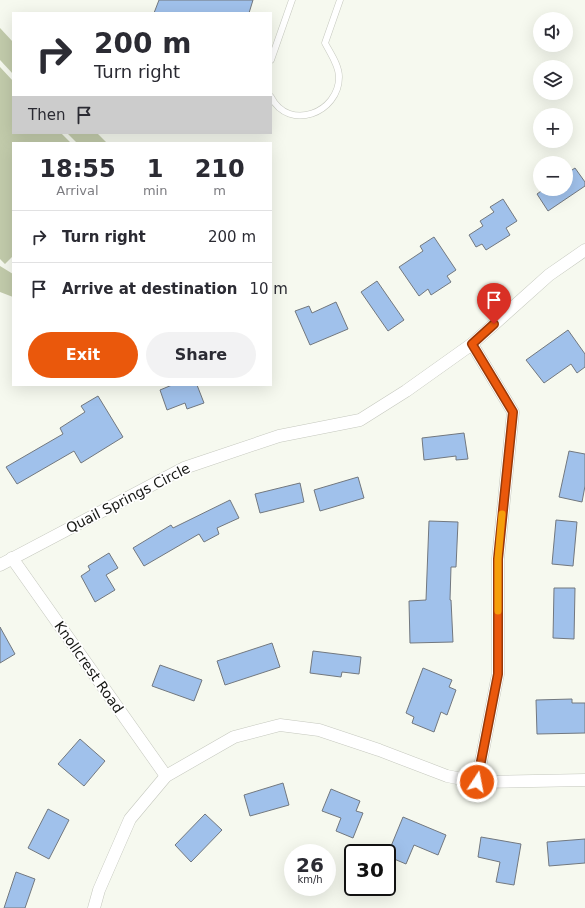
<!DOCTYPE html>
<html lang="en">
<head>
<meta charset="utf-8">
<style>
  body { margin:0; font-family:"DejaVu Sans",sans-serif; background:#f2f2f3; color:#2b2b33; height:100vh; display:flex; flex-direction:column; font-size:15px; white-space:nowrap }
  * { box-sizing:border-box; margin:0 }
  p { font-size:13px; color:#7c7c81 }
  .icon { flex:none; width:22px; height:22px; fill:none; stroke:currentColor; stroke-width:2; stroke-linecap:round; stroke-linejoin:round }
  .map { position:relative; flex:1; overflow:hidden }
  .side { position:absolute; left:12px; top:142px; width:260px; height:244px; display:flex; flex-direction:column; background:#fff; border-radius:0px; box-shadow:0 4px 16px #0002 }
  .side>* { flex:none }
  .top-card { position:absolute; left:12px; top:12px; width:260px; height:122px; border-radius:0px; box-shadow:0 4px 16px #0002; background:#fff; color:#2b2b33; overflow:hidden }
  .buttons { position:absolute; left:533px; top:12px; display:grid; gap:8px }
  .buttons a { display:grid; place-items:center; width:40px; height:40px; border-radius:50%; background:#fff; box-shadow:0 4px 16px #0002; font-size:20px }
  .speed { position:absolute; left:284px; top:844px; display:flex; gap:8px; font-size:20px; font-weight:700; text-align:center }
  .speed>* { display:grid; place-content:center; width:52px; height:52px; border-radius:50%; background:#fff; box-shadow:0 4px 16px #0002; line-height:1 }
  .speed small { font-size:10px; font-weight:400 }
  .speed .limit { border:2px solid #111; border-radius:6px; background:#fff; color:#111 }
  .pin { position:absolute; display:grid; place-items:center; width:34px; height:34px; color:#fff; margin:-41px -17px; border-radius:50% 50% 50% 0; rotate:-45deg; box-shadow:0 0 4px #0007 }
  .pin .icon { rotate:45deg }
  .me { position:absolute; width:44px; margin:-22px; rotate:11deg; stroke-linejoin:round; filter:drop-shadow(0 0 3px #0008) }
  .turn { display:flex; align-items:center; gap:14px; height:84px; padding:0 16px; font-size:18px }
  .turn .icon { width:52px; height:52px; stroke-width:2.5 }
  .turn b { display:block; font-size:28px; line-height:34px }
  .then { display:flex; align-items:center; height:38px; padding:0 16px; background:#0003; gap:8px; font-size:15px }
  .eta { display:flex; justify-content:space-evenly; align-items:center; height:68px; text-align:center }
  .eta b { font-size:24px; font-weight:700; line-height:28px }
  .button { display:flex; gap:8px; margin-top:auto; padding:8px 16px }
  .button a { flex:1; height:46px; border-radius:24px; background:#ea580c; color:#fff; font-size:16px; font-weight:700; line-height:46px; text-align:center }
  .button a+a { background:#f2f2f3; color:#2b2b33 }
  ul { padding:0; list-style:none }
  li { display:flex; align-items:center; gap:12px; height:52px; padding:0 16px; border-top:1px solid #e1e1e2 }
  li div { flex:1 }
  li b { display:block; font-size:15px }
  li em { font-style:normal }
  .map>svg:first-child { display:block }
  .green { fill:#c2cbab }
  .building { fill:#a0c1eb; stroke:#72787f }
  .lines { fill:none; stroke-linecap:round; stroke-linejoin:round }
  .service-casing { stroke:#c5c8be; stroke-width:7 }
  .minor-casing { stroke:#c5c8be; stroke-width:13 }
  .service { stroke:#fff; stroke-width:6 }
  .minor { stroke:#fff; stroke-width:12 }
  .route-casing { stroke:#983908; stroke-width:10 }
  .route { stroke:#ea580c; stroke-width:7 }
  .slow { stroke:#f59e0b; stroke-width:7 }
  .labels { text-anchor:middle; stroke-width:3.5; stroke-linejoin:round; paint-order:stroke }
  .street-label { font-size:14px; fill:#171815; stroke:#fff }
</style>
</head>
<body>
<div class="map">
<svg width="585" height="908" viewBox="0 0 585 908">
  <rect width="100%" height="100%" fill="#f6f9ef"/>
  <g class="green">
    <path d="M0 28 13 42V74L0 60Z"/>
    <path d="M0 67 13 81V133H61L71 143H13V256L5 264 0 259Z"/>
    <path d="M67 133H97L107 143H77Z"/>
    <path d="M0 266 13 274V297L0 292Z"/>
  </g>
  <g class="building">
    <path d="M159 0H253L249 13H154Z"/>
    <path d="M575 168 585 182V186L548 211 537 194 544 189H566V174Z"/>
    <path d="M503 199 517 221 506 228 510 235 486 250 482 244 476 247 469 235 483 226 480 221 494 212 490 207Z"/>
    <path d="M434 237 456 270 447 276 451 282 431 295 428 289 419 296 399 267 423 251 420 246Z"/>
    <path d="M377 281 404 320 388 331 361 292Z"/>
    <path d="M336 302 348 329 310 345 295 311 309 306 312 313Z"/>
    <path d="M568 330 585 354V367L577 373 571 364 544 383 526 360Z"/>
    <path d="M172 385H197L204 403 187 409 185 403 167 410 160 390Z"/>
    <path d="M98 396 123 437 81 463 74 451 17 484 6 467 63 434 60 428 85 412 81 406Z"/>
    <path d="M464 433 468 459 456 460V456L424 460 422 438Z"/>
    <path d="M569 451 585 454V486L582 502 559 497Z"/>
    <path d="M358 477 364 498 320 511 314 490Z"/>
    <path d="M300 483 304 502 260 513 255 494Z"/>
    <path d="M230 500 239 518 217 528 219 534 204 542 199 534 144 566 133 548 171 525 173 528Z"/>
    <path d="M556 520 577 522 573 566 552 564Z"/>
    <path d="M429 521 458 522 456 567H451L450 600H451L453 642 410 643 409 601 426 600Z"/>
    <path d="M109 553 118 568 106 575 115 590 95 602 81 576 90 570 88 566Z"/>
    <path d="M554 588H575L574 639 553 638Z"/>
    <path d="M0 627 15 654 0 663Z"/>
    <path d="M272 643 280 667 225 685 217 661Z"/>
    <path d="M313 651 361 657 359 674 342 672 341 677 310 673Z"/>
    <path d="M160 665 202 680 194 701 152 686Z"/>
    <path d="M423 668 452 680 449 687 456 690 447 715 441 712 434 732 412 723 414 717 406 713Z"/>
    <path d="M572 699V703H585V733L537 734 536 700Z"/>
    <path d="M80 739 105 761 84 786 58 764Z"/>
    <path d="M283 783 289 805 250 816 244 795Z"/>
    <path d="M331 789 360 801 356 811 363 813 353 838 336 831 341 818 322 811Z"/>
    <path d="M48 809 69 820 49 859 28 848Z"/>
    <path d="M205 814 222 830 191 862 175 845Z"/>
    <path d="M403 817 446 835 438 855 414 845 406 864 387 856Z"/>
    <path d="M481 837 521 844 514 885 496 882 500 862 478 857Z"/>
    <path d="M585 839V863L549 866 547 842Z"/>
    <path d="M16 872 35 879 25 908H4Z"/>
  </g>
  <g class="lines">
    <g class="service-casing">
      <g id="service">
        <path d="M271 60 292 0"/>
        <path d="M271 97C289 132 339 113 339 77 339 65 330 53 325 43L340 0"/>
      </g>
    </g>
    <g class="minor-casing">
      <g id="minor">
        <path d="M472 344 513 412 498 559V674L477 782"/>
        <path d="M12 558 166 776"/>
        <path d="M0 565 184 468 279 436 360 420 406 391 472 344 549 275 585 250"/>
        <path d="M94 908 99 890 130 819 166 776 234 737 280 725 319 730 379 750 447 776 477 782 585 780"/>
      </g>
    </g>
    <use href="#service" class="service"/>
    <use href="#minor" class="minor"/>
  </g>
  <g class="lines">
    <g class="route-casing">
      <path id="route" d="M477 782 498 674V559L513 412 472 344 494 324"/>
    </g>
    <use href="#route" class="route"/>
    <path class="slow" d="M498 611V559L502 514"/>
  </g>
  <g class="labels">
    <g class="street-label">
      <text transform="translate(128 498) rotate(-27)" y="5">Quail Springs Circle</text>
      <text transform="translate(89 667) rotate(55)" y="5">Knollcrest Road</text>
    </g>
  </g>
</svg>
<div class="buttons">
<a><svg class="icon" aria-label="sound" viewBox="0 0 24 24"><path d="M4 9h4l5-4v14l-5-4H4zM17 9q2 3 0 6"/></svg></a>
<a><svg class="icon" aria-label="layers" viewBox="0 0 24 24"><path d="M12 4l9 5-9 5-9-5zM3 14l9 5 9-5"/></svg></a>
<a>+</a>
<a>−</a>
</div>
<div class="speed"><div>26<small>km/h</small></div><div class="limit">30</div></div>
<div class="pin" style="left:494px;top:324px;background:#d93025"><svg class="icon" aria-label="arrive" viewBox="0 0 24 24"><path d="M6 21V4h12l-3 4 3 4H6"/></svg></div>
<svg class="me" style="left:477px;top:782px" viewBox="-20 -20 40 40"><circle r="17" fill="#ea580c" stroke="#fff" stroke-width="3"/><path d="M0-11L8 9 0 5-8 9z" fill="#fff"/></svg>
<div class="top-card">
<div class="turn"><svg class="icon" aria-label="right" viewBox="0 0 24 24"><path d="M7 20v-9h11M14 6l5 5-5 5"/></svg><div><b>200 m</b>Turn right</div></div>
<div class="then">Then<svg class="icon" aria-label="arrive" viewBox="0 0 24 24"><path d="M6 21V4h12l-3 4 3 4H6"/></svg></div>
</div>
<section class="side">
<div class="eta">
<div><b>18:55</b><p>Arrival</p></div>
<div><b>1</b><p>min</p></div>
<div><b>210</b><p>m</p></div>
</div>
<ul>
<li><svg class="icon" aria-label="right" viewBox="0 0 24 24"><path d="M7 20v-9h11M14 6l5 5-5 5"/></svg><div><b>Turn right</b></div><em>200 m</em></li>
<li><svg class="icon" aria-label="arrive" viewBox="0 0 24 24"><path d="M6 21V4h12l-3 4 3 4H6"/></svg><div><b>Arrive at destination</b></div><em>10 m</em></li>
</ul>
<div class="button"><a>Exit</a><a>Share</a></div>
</section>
</div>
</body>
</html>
